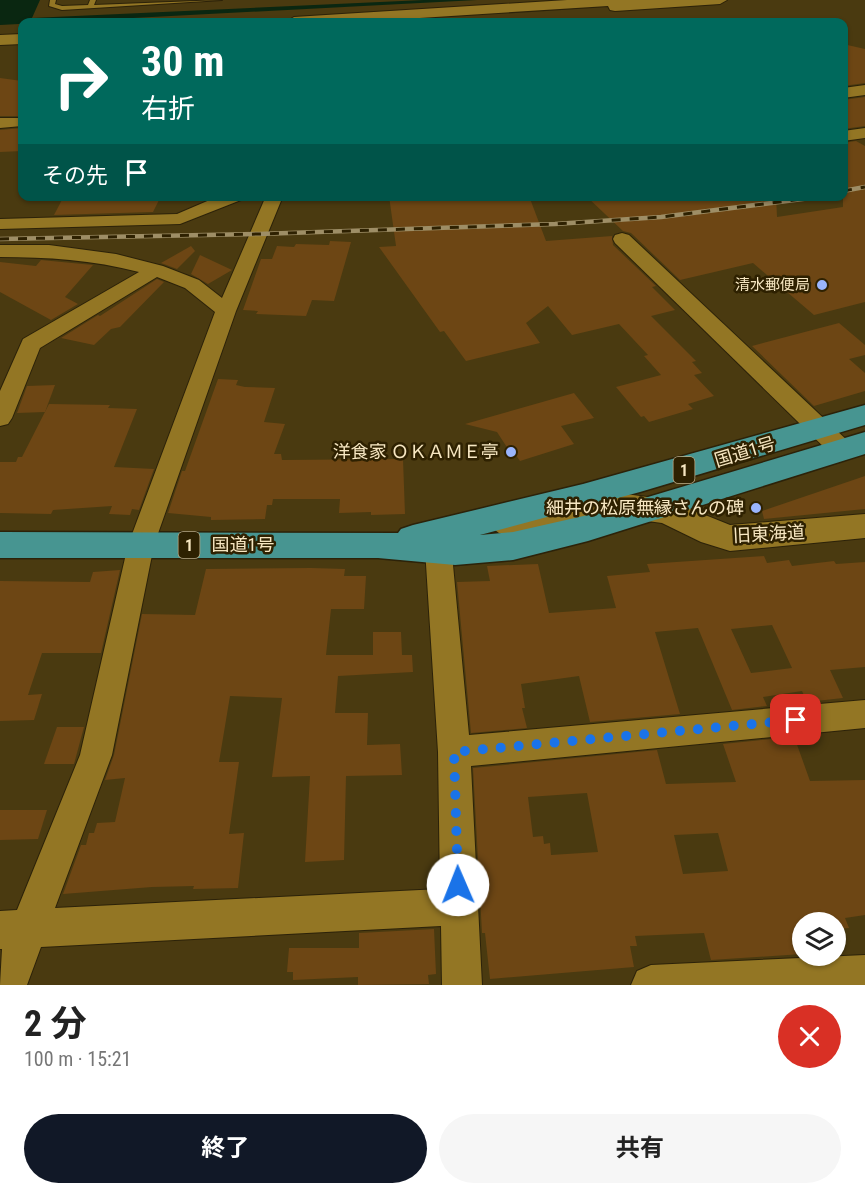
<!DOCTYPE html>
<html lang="ja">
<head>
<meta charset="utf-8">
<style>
  body { margin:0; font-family:"Roboto Condensed","Noto Sans JP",sans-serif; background:#f6f6f6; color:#222; height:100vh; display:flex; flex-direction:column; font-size:22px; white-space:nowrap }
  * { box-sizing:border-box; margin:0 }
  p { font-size:20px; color:#767676 }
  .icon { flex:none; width:33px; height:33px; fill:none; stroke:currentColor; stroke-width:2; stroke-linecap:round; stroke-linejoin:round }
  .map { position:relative; height:985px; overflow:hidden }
  .panel { display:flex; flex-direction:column; background:#fff; flex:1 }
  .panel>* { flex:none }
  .guide { position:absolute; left:18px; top:18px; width:830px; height:183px; border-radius:12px; box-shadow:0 2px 4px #0004; background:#00695c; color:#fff; overflow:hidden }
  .fabs { position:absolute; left:792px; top:912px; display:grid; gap:12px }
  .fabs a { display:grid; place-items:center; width:54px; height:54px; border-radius:50%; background:#fff; box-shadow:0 2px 4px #0004; font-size:30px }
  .pin { position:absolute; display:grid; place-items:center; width:51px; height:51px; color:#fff; margin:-26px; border-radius:12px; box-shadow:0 3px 9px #0006 }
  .me { position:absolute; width:66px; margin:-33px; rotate:359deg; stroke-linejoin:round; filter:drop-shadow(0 0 4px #0008) }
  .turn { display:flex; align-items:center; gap:21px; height:126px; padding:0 24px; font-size:27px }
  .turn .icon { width:78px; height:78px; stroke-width:2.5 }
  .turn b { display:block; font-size:42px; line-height:51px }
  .then { display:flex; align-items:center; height:57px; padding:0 24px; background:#0003; gap:12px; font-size:22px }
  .round { display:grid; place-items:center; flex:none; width:63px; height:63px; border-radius:32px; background:#f6f6f6 }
  .overview { display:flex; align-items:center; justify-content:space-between; height:102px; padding:0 24px }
  h1 { font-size:36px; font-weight:700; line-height:45px }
  .action { display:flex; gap:12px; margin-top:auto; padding:12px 24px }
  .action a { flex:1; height:69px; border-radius:36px; background:#111827; color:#fff; font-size:24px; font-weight:700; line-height:69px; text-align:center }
  .action a+a { background:#f6f6f6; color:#222 }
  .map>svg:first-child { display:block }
  .water { fill:#0a2711 }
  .building { fill:#6d4614; fill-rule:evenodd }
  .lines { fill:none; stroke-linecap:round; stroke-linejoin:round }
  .service-casing { stroke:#2c2209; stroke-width:2 }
  .minor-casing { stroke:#2c2209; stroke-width:2 }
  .tertiary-casing { stroke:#2c2209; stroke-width:2 }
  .trunk-casing { stroke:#2c2209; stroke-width:3 }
  .service { fill:#937624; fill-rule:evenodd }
  .minor { fill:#937624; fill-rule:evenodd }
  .tertiary { fill:#937624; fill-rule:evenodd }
  .trunk { fill:#479591; fill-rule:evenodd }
  .rail-casing { stroke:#9e8e66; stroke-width:4.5 }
  .rail { stroke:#2e2101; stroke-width:3; stroke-dasharray:9; stroke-linecap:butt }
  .route { stroke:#1a73e8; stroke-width:10; stroke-dasharray:0 18 }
  .poi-dot { fill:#9ab5fd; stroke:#2e2101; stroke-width:2 }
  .labels { text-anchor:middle; stroke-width:5; stroke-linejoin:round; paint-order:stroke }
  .far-poi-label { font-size:15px; fill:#f7e7c2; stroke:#2e2101; text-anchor:end }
  .shield { fill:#2e2101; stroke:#bbac88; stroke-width:1.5 }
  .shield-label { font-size:16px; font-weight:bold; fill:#f7e7c2 }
  .poi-label { font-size:18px; fill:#f7e7c2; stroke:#2e2101; text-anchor:end }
  .street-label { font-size:18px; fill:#f7e7c2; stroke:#2e2101 }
</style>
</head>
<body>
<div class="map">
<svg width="865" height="985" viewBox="0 0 865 985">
  <rect width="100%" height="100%" fill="#4a3a10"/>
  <path class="water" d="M0 0H40L32 18 424 0H477L0 25Z"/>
  <g class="building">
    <path d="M843 44 865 49V83L843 86Z"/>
    <path d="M0 78 22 81V116H0Z"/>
    <path d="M865 97V126L843 129V100Z"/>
    <path d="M22 128V151L0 152V130Z"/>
    <path d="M856 141 865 146V302L814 315 753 263 680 280 631 233 623 231 586 196H776L777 217 843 207V143Z"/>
    <path d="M64 196H161L153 212 54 215Z"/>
    <path d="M389 196H529L546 241 612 236 613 245 656 286 652 287 675 310 651 316 696 361 692 362 702 373 694 375 714 396 688 404 693 409 649 422 644 416 641 417 616 387 661 375 644 356 648 355 619 324 572 335 548 306 526 323 540 343 466 361 444 331 440 332 379 247 396 246Z"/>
    <path d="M330 241 351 242 334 301 312 300 306 316 256 314 258 311 243 310 261 259H272L277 246 294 247 296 244 329 245Z"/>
    <path d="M191 246 195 251 177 269 161 263Z"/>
    <path d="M200 255 232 270 208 284 191 274Z"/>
    <path d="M41 260 93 265 65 297 78 304 51 320 0 292V262L36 266Z"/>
    <path d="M157 279 164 282 120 327 111 329 94 345 61 338 98 315 100 316Z"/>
    <path d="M839 323 865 345V355L849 359 865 373V391L814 406 752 346Z"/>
    <path d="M218 379 238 380 236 385 245 387 275 388 264 422 285 424 274 454H281L282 460 403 459 405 514 371 515V512L339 513 340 499H273L272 505H267L265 519 211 520V517L168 513 182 471H185Z"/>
    <path d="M55 385 45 412 17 413 27 386Z"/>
    <path d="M574 393 594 418 561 426 574 444 520 461 513 451 510 452 497 432 465 424Z"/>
    <path d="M49 404 110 405 108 408 137 409 114 467 154 469 139 510 132 509 130 515 109 514 112 506 53 510 51 514 0 513V462H16L18 457H22Z"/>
    <path d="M865 476V509L764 519 762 511Z"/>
    <path d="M764 556 767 563 789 560 792 566 834 561 836 564 865 562V667L830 670 843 698 807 702 802 691 763 697 767 706 732 710 698 628 655 632 680 714 590 722 579 676 521 684 525 708H522L527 728 471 733 457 582 490 581 487 566 538 564 549 613 616 608 607 576 650 572 647 564ZM772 625 792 668 751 673 731 629Z"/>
    <path d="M311 568 345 569 344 576H366L364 609H331L326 655H373V632H401L402 655H412L413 672 338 676 335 713H368L367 745 400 744 402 775 346 776 344 860 305 862 310 776 272 777 282 698 230 696 219 762H239L229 834 244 833 238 888 193 889 194 886 152 887 63 894 81 845H86L89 833H94L97 823 115 822 125 778 105 780 114 755 142 614 195 615 206 569Z"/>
    <path d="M120 570 101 653H42L28 695 42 694 34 720 0 721V581L90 582 93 572Z"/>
    <path d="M57 727H84L74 764H44Z"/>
    <path d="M781 738 795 739 810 781 865 780V915L845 918 849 928 836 929V922H802V954L711 960 704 933 635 936 637 946H630L634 967 490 979 485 933H482L473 768 657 750 666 784 736 782 723 744ZM587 793 598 852 551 855 550 843 544 844 543 836 533 837 528 797ZM718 833 728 871 683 874 674 835Z"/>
    <path d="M0 810H47L38 839 0 840Z"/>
    <path d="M434 929 436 974 428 975 429 984 358 985V977L293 980V972H287L289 948H359V933Z"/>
  </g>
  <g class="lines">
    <g class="service-casing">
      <path id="service" d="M50 0H56L55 4 62 6 88 5 90 0H96L94 5 222 0 62 10 49 6Z"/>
    </g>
    <g class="minor-casing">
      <g id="minor">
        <path d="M0 118H22V126L0 128Z"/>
        <path d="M865 128V138L843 141V131Z"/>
        <path d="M219 196H243L241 200 180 224 0 229V219L177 214Z"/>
        <path d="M266 196H283L236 311 154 545 112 755 55 908 440 889 438 752 424 533 428 526 437 523 446 526 450 533 469 735 865 700V728L471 766 482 985H442L441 926 41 947 27 985H0L2 949H0V911L17 910 80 755 128 545 215 312 185 288 157 277 40 348 12 418 8 424 0 426V391L23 339 139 272C93 260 47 257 0 257V245H49L116 254 163 266 199 280 222 298Z"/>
        <path d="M622 233 629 235 851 444 854 450 851 456 842 458 833 456 615 243 613 239 615 235Z"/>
        <path d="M865 955V985H631L637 971 651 965Z"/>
      </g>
    </g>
    <g class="tertiary-casing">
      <g id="tertiary">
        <path d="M567 0H727L720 4 615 11 610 10 608 6 357 22H286L294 17Z"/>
        <path d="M22 34V44L0 45V35Z"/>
        <path d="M865 85V95L843 98V88Z"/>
        <path d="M626 494 668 500 730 525 865 514V538L730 551 701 542 662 523 626 518 589 522 523 537 499 533 491 527 486 518 491 509 502 506 523 513 589 498Z"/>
      </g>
    </g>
    <g class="trunk-casing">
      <path id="trunk" d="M865 405V425L640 492 480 535 513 532 588 515 865 432V454L588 541 513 560 455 565 378 558H0V532L398 533 401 529 413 525 583 484Z"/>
    </g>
    <use href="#service" class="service"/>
    <use href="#minor" class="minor"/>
    <use href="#tertiary" class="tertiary"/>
    <use href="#trunk" class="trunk"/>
    <g class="rail-casing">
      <g id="rail">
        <path d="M843 191 865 187"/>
        <path d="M0 239 259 234 555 224 661 217 826 196"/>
      </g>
    </g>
    <use href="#rail" class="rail"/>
  </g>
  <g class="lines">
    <path class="route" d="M458 885 454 752 796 720"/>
  </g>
  <g class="poi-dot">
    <circle cx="822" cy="285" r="6"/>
    <circle cx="511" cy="452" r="6"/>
    <circle cx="756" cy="508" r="6"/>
  </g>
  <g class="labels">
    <g class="far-poi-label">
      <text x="810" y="290">清水郵便局</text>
    </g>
    <g class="shield">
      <rect x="673.5" y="457" width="21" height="26" rx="4.5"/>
      <rect x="178.5" y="532" width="21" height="26" rx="4.5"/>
    </g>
    <g class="shield-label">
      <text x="684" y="476">1</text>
      <text x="189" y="551">1</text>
    </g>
    <g class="poi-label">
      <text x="499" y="458">洋食家 ＯＫＡＭＥ亭</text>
      <text x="744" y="514">細井の松原無縁さんの碑</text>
    </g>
    <g class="street-label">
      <text transform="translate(745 452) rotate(-17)" y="6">国道1号</text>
      <text transform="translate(769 534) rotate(-3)" y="6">旧東海道</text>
      <text x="243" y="551">国道1号</text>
    </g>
  </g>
</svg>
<div class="fabs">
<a><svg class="icon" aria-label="layers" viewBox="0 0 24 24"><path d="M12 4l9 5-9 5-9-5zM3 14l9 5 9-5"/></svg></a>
</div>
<div class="pin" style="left:796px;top:720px;background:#d93025"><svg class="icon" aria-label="arrive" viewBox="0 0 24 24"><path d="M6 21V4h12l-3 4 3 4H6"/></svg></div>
<svg class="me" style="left:458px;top:885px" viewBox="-20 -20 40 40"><circle r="19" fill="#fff"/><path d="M0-13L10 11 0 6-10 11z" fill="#1a73e8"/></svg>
<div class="guide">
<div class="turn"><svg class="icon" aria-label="right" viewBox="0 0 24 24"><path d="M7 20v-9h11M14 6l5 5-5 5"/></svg><div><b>30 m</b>右折</div></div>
<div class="then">その先<svg class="icon" aria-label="arrive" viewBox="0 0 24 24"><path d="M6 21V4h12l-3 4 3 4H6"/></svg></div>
</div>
</div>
<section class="panel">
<div class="overview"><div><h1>2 分</h1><p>100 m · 15:21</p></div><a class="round" style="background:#d93025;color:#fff"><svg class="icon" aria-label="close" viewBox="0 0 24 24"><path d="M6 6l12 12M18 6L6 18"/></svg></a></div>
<div class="action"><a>終了</a><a>共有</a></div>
</section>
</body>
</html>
